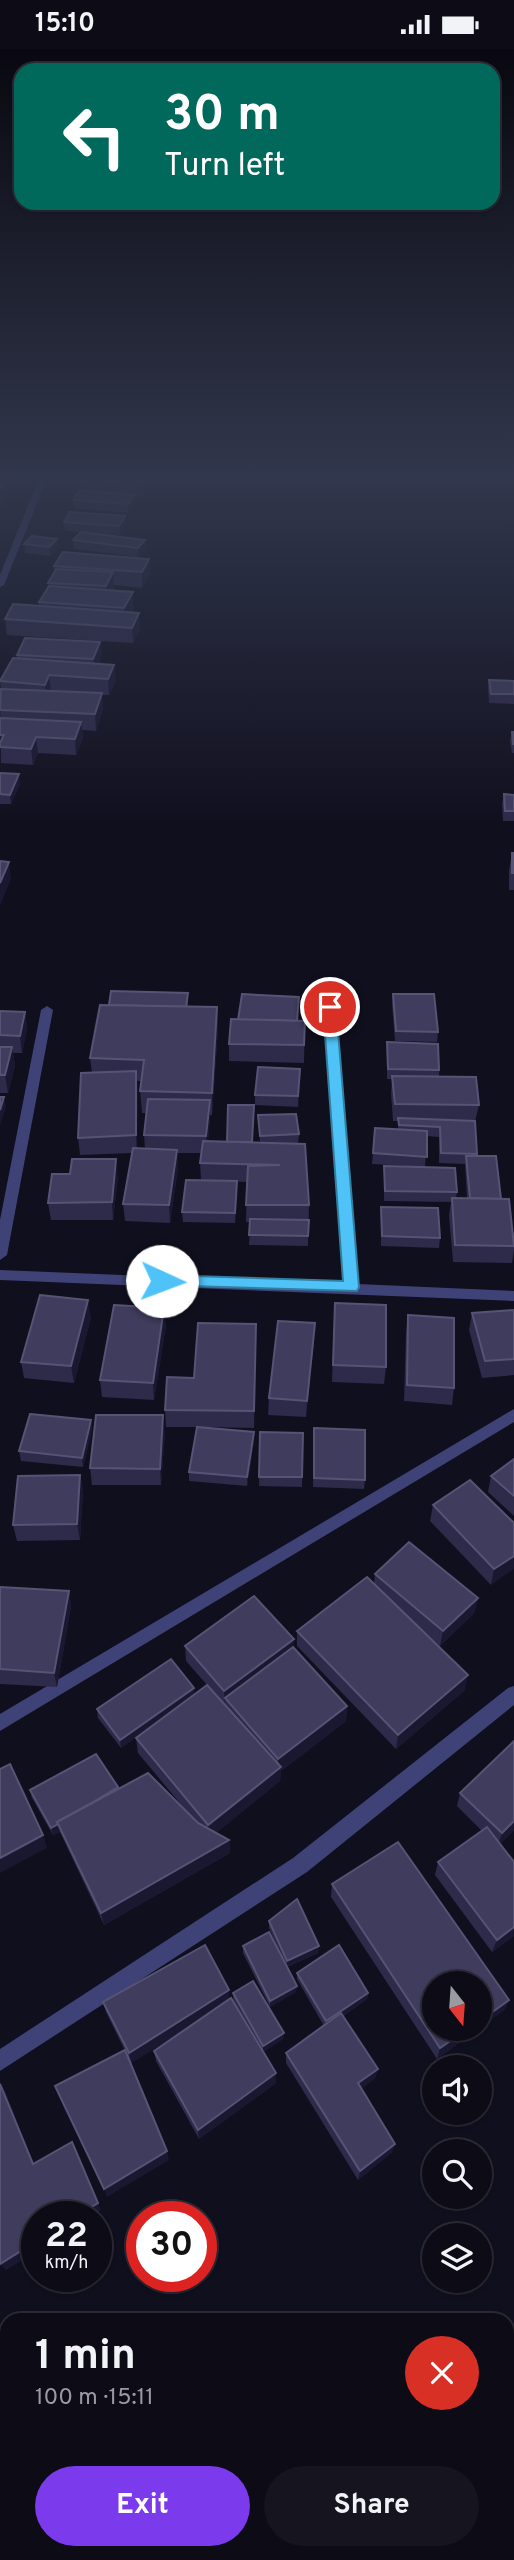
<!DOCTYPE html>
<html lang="en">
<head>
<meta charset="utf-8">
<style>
  body { margin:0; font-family:Overpass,sans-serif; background:#15141f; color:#f1f3f6; height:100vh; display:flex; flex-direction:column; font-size:26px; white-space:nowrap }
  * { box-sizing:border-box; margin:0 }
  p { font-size:23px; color:#9a9ba1 }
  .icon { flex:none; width:38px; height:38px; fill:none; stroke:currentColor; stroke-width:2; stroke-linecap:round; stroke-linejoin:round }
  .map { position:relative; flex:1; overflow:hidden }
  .sheet { position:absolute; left:0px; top:2264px; width:514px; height:247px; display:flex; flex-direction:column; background:#0c0b16; border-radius:21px 21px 0 0; box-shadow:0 2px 5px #0004,0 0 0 2px #2c2b35 }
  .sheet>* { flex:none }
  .top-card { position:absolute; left:14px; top:14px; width:486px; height:147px; border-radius:21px; box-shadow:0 2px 5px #0004,0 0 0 2px #2c2b35; background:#00695c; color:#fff; overflow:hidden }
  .needle { width:46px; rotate:163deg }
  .fabs { position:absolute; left:422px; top:1922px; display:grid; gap:14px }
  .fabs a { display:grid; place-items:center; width:70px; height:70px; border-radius:50%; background:#0c0b16; box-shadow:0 2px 5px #0004,0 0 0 2px #2c2b35; font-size:35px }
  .speed { position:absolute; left:21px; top:2152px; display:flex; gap:14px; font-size:35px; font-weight:700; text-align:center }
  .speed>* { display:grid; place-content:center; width:91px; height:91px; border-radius:50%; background:#0c0b16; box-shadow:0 2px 5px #0004,0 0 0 2px #2c2b35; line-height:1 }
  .speed small { font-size:18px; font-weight:400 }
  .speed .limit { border:10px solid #d22; background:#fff; color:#111 }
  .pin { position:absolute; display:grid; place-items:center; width:60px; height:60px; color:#fff; margin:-30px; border:4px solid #fff; border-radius:50%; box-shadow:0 2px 7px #0007 }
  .me { position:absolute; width:77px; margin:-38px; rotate:92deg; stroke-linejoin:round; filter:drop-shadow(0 0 5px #0008) }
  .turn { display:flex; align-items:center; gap:24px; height:147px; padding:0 35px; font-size:32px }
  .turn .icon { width:91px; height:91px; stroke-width:2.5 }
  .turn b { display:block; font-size:49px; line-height:60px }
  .round { display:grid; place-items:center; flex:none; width:74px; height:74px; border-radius:37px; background:#15141f }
  .headline { display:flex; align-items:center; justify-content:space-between; height:119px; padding:0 35px }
  h1 { font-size:42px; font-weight:700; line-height:52px }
  .cta { display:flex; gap:14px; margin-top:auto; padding:14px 35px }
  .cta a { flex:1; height:80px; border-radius:42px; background:#7c3aed; color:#fff; font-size:28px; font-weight:700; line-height:80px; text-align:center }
  .cta a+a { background:#15141f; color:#f1f3f6 }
  .status { display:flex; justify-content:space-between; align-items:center; height:49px; padding:0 35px; background:#0c0b16; direction:ltr }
  .status svg { height:19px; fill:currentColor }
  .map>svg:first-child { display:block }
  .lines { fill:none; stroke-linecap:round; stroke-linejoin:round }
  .minor { fill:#3f4277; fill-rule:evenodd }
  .tertiary { fill:#3f4277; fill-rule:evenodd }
  .wall { fill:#2d2a4a; fill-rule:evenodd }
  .shaded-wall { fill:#1a1731 }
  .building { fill:#3f3c5d; stroke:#565375; stroke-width:2 }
  .route { fill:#4fc3f7; stroke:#337fa1; stroke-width:2 }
</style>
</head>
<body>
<div class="status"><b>15:10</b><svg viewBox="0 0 49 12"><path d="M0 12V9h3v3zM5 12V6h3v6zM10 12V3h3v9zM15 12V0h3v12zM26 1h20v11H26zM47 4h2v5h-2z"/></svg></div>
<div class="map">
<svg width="514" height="2511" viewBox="0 0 514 2511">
  <rect width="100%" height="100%" fill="#100f1e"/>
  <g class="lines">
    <g class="minor">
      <path d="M330 954 336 958 358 1235 514 1242V1252L0 1231V1221L344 1235 324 958Z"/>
      <path d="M47 957 53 961 7 1206 0 1211V1171L41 961Z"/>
      <path d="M514 1360V1373L0 1682V1665Z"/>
      <path d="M514 1637V1656L307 1823 0 2022V2000L293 1809 508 1639Z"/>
    </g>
    <path class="tertiary" d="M40 427H48L4 536 0 538V526Z"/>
  </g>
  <g class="wall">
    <path d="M0 427H22L18 435H6L8 445 0 458Z"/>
    <path d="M84 427H148V435L143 448H134V454L128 464 74 459 73 451 82 442 81 431Z"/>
    <path d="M125 467V475L120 486 83 483 145 491 146 500 138 508 74 500 73 491 80 483 65 482 64 473Z"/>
    <path d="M57 490 58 499 50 507 25 504 24 495Z"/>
    <path d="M149 510 150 525 142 539 114 536 112 542 134 559 131 564 140 580 133 594 7 586 5 570 39 557V553L49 537 48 534 55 522 54 517Z"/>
    <path d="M100 593 101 609 99 615 116 632 109 646H102L103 660 96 682 82 681 83 689 76 706 38 704 33 716 1 714 0 641 1 640 0 632 17 610V606Z"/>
    <path d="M489 631 514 632V655L489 654 488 640Z"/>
    <path d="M512 683H514V704H512L510 692Z"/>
    <path d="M0 724 20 735 11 755H0Z"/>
    <path d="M504 745 514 746V772H503L502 755Z"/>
    <path d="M512 804H514V841H509V821Z"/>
    <path d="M188 944V958H217L218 980 212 1066H210L208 1092 260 1094 258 1066 299 1085 298 1095 309 1156 308 1197 249 1196 250 1173H246L247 1133 201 1131 200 1114 202 1104H177L178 1119 170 1174 125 1172 123 1155 132 1104 80 1106 78 1089 92 1024 90 1009 109 956ZM137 1032H142L140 1042 142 1064H146L144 1086 145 1100H137Z"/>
    <path d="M393 945 438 983 437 993 395 992 392 955Z"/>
    <path d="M299 958 297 972H305L304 1014 229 1012V995L238 971Z"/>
    <path d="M0 962 25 963 27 980 22 1004H13L15 1016 8 1044H0Z"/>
    <path d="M387 993 439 1021V1028L479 1056 475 1073 477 1107 501 1150 514 1190V1201L512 1214 453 1213 449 1166 451 1153 384 1152V1117L457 1143 456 1149H467L465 1115 439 1114V1088L427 1087 425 1118 372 1115 375 1079 398 1080V1072H393L391 1044 392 1030H387Z"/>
    <path d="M300 1020 298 1058 255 1056V1046Z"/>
    <path d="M118 1127 113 1171H51L48 1154Z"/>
    <path d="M237 1143 235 1174 183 1173 182 1163Z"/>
    <path d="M381 1158 440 1189 439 1199 381 1197Z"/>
    <path d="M514 1261V1326L482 1329 469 1281 472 1264Z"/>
    <path d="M408 1266 454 1339 452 1356 404 1352 406 1283Z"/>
    <path d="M91 1268 74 1334 24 1329 21 1313Z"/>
    <path d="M334 1271 386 1318 384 1335 332 1333Z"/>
    <path d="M256 1275 254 1379 202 1378 254 1392 247 1437 189 1432V1423L197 1378H166L165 1361 194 1329Z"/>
    <path d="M166 1276 154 1351 102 1348 100 1331Z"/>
    <path d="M314 1291 306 1368 268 1366 269 1349Z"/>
    <path d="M91 1371 92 1381 83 1418 21 1412 19 1402Z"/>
    <path d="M314 1379 365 1431 364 1440 313 1438Z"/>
    <path d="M165 1383 161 1436H92L90 1419Z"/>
    <path d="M260 1383 303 1384 302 1438 259 1437Z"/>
    <path d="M514 1410V1467L488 1443 491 1427Z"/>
    <path d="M80 1426 83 1442 80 1491 17 1492 13 1476Z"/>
    <path d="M433 1456 514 1474 491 1536 430 1472Z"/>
    <path d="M375 1525 478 1549 474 1564 440 1597 428 1587 465 1641 396 1700 297 1597V1582L374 1534Z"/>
    <path d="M0 1538 69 1542 71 1557 57 1638 0 1635Z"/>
    <path d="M185 1597 293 1598 347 1657 346 1672 281 1722 280 1732 216 1784 229 1791 230 1804 104 1876 60 1783 53 1786 32 1749 30 1741 118 1738 119 1740 188 1764 138 1704 136 1689 157 1673 121 1699 98 1669 97 1660 194 1639V1645L207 1636 186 1612Z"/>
    <path d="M460 1744 514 1781 500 1795 514 1887 492 1903 435 1826 438 1813 482 1782 457 1757Z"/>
    <path d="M398 1793 509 1951 504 1961 437 2010 331 1848 332 1835ZM434 1934H480V1979H434Z"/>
    <path d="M269 1872 318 1904 287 1918 296 1943 270 1958 243 1904V1897L281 1906 269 1879Z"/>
    <path d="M297 1924 368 1944 367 1950 343 1967 378 2020 375 2029 361 2040 392 2103 358 2131 286 2014V2004L324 1977 297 1930Z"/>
    <path d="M233 1944 284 1984 283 1990 263 2003 233 1951Z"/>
    <path d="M229 1950 276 2034 199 2090 156 2012 154 2002 193 1975 131 2014 106 1963 103 1953Z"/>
  </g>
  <g class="shaded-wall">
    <path d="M17 427H22L18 435Z"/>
    <path d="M145 427H148V435L143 448 142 434Z"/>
    <path d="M6 431 8 445 0 458V440Z"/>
    <path d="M134 446V454L128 464V455Z"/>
    <path d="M125 467V475L120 486 119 477Z"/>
    <path d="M57 490 58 499 50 507 49 498Z"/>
    <path d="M145 491 146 500 138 508V499Z"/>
    <path d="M149 510 150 525 142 539V523Z"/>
    <path d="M113 523 114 539 107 553 106 537Z"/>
    <path d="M133 543 134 559 125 575 124 559Z"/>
    <path d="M139 564 140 580 133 594 132 579Z"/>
    <path d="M100 593 101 609 94 626 93 610Z"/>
    <path d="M114 616 116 632 109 646 108 630Z"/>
    <path d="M49 626 51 642 46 652 45 636Z"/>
    <path d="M102 644 103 660 96 682 95 665Z"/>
    <path d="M81 673 83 689 76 706 75 690Z"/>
    <path d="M36 688 38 704 33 716 31 700Z"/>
    <path d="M19 725 20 735 11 755 10 746Z"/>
    <path d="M9 813 11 830 0 857V834Z"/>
    <path d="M217 958 218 980 212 1066V1044Z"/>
    <path d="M25 963 27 980 22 1004 20 987Z"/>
    <path d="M12 998 15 1016 8 1044 5 1026Z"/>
    <path d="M136 1022 138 1040 137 1104 136 1086Z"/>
    <path d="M4 1048 6 1058 0 1077V1061Z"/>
    <path d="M210 1051V1069L207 1105 206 1087Z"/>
    <path d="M177 1101 178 1119 170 1174 169 1156Z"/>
    <path d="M116 1110 118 1127 113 1171 112 1153Z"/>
    <path d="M88 1251 91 1268 74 1334 71 1317Z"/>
    <path d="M164 1259 166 1276 154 1351 153 1334Z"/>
    <path d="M315 1274 314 1291 306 1368 307 1352Z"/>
    <path d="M163 1366 165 1383 161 1436 160 1420Z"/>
    <path d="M91 1371 92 1381 83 1418 82 1409Z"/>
    <path d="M254 1383V1392L247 1437V1428Z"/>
    <path d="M80 1426 83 1442 80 1491 77 1475Z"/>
    <path d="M514 1507V1520L491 1536 494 1520Z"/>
    <path d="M69 1542 71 1557 57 1638 54 1624Z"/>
    <path d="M478 1549 474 1564 440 1597 443 1582Z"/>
    <path d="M294 1590 293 1605 225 1649V1657L224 1642Z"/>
    <path d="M468 1626 465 1641 396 1700 398 1686Z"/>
    <path d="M194 1639 195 1647 121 1699 120 1691Z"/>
    <path d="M347 1657 346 1672 281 1722 280 1732 209 1790 208 1776 278 1721V1710Z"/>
    <path d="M514 1772V1781L498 1797 502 1784Z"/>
    <path d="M58 1775 60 1783 53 1786 51 1779Z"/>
    <path d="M43 1786 47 1799 0 1824V1809Z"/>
    <path d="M229 1791 230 1804 104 1876 101 1864Z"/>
    <path d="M514 1878V1887L492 1903 497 1891Z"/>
    <path d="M319 1897 318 1904 286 1918 287 1912Z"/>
    <path d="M297 1937 296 1943 270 1958V1952Z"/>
    <path d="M229 1941V1952L131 2014 129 2004Z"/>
    <path d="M368 1944 367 1950 325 1979 326 1972Z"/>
    <path d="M509 1951 504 1961 480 1979V1972Z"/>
    <path d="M469 1979H480L437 2010 440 1999Z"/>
    <path d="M284 1984 283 1990 263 2003V1997Z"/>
    <path d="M378 2020 375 2029 356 2044 358 2034Z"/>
    <path d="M276 2024V2034L199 2090 198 2081Z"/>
    <path d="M1 2035 6 2044 37 2124 33 2115Z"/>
    <path d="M395 2095 392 2103 358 2131 360 2122Z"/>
    <path d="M167 2102 169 2111 107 2148 104 2140Z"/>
    <path d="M98 2154 101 2161 90 2168H74Z"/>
    <path d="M37 2192V2202L6 2221 0 2215Z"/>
    <path d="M0 2281 5 2293 0 2296Z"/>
  </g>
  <g class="building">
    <path d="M84 427H145L142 434 81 431Z"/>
    <path d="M0 430 6 431 0 440Z"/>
    <path d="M80 441 134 446 128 455 73 451Z"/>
    <path d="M70 463 125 467 119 477 64 473Z"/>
    <path d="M81 483 145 491 138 499 73 491Z"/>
    <path d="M32 487 57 490 49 498 24 495Z"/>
    <path d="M63 503 149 510 142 523 54 517Z"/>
    <path d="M56 520 113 523 106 537 48 534Z"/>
    <path d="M49 537 133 543 124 559 39 553Z"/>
    <path d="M13 555 139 564 132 579 5 570Z"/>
    <path d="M25 589 100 593 93 610 17 606Z"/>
    <path d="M13 609 114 616 108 630 49 626 45 636 0 632Z"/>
    <path d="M489 631 514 632V645H491Z"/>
    <path d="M1 640 102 644 95 665 0 661Z"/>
    <path d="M0 669 81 673 75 690 36 688 31 700 0 698V694L4 686H0Z"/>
    <path d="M512 683H514V695H513Z"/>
    <path d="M0 724 19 725 10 746 0 745Z"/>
    <path d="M504 745 514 746V762H505Z"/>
    <rect x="512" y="804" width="2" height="20"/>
    <path d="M0 812 9 813 0 834Z"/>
    <path d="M111 942 188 944 186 958 109 956Z"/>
    <path d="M242 945 299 948 297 972 238 971Z"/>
    <path d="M393 945H434L438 983 396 982Z"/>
    <path d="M100 956 217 958 212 1044 140 1042 144 1011 90 1009Z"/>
    <path d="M0 962 25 963 20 987 0 986Z"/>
    <path d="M231 970 305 972 304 996 229 995Z"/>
    <path d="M387 993 438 995 439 1021 388 1020Z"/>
    <path d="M0 998H12L5 1026H0Z"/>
    <path d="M258 1018 300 1020 298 1047 255 1046Z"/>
    <path d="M136 1022V1086L78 1089 81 1024Z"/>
    <path d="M392 1027 476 1028 479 1056 395 1055Z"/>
    <path d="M0 1048H4L0 1061Z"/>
    <path d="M148 1050 210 1051 206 1087 144 1086Z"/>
    <path d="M228 1056H254L252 1093H227Z"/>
    <path d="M296 1065 299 1085 260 1087 258 1066Z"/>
    <path d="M398 1069 475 1072 477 1105 441 1104 440 1078 399 1076Z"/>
    <path d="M375 1079 427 1082V1108L373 1104Z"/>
    <path d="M203 1092 305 1095 309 1156H246L248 1117 280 1116 200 1114Z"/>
    <path d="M133 1099 177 1101 169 1156 123 1155Z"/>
    <path d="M466 1107H496L501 1150 470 1149Z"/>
    <path d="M72 1110H116L112 1153 48 1154 52 1125H70Z"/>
    <path d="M384 1117 455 1119 457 1143 385 1142Z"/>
    <path d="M186 1131 237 1132 235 1164 182 1163Z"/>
    <path d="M452 1149 509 1150 514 1197 455 1196Z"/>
    <path d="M381 1158 438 1159 440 1189 382 1187Z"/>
    <path d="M250 1170 309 1171 308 1187 249 1186Z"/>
    <path d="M40 1246 88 1251 71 1317 21 1313Z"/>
    <path d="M335 1254 386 1256V1318L333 1316Z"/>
    <path d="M114 1256 164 1259 153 1334 100 1331Z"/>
    <path d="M514 1261V1310L485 1312 472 1264Z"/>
    <path d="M408 1266 454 1269V1339L407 1336Z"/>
    <path d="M278 1272 315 1274 307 1352 269 1349Z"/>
    <path d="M198 1274 256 1275 254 1362 165 1361 167 1328 194 1329Z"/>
    <path d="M30 1365 91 1371 82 1409 19 1402Z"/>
    <path d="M96 1366H163L160 1420 90 1419Z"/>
    <path d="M197 1378 254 1383 247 1428 189 1423Z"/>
    <path d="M314 1379 365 1381V1431L314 1429Z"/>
    <path d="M260 1383 303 1384 302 1428H259Z"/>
    <path d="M514 1410V1447L491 1427Z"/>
    <path d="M80 1426 77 1475 13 1476 18 1427Z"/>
    <path d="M470 1431 514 1474V1507L494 1520 433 1456Z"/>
    <path d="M409 1493 478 1549 443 1582 375 1525Z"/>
    <path d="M367 1528 468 1626 398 1686 297 1582Z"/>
    <path d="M0 1538 69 1542 54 1624 0 1620Z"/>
    <path d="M254 1547 294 1590 224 1642 185 1597Z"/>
    <path d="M293 1598 347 1657 278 1710 225 1649Z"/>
    <path d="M171 1610 194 1639 120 1691 97 1660Z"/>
    <path d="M207 1636 281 1718 208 1776 136 1689Z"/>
    <path d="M514 1692V1772L502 1784 460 1744Z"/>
    <path d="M96 1705 118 1738 88 1756 57 1773 58 1775 51 1779 30 1741Z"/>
    <path d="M10 1715 43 1786 0 1809V1720Z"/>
    <path d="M148 1724 198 1774 229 1791 101 1864 57 1773Z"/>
    <path d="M487 1778 514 1813V1878L497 1891 438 1813Z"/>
    <path d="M398 1793 509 1951 480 1972V1934H434V1979H469L440 1999 332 1835Z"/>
    <path d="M297 1850 319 1897 287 1912 269 1872Z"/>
    <path d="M269 1883 297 1937 270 1952 243 1897Z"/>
    <path d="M205 1896 229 1941 129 2004 103 1953Z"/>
    <path d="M339 1896 368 1944 326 1972 297 1924Z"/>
    <path d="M253 1932 284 1984 263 1997 233 1944Z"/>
    <path d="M231 1949 276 2024 198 2081 154 2002Z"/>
    <path d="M341 1964 378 2020 358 2034 395 2095 360 2122 286 2004Z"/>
    <path d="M125 2001 167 2102 104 2140 55 2037Z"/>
    <path d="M0 2035 33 2115 72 2093 98 2154 74 2168H37V2192L0 2215Z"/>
  </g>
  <linearGradient id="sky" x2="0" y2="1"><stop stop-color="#090810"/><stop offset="0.55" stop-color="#31374c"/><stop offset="1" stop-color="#31374c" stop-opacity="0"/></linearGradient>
  <rect width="514" height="778" fill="url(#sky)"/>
  <path class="route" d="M330 954 336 958 359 1238 357 1242 157 1236 154 1232 157 1228 162 1226 343 1232 323 958Z"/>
</svg>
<div class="fabs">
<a><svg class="needle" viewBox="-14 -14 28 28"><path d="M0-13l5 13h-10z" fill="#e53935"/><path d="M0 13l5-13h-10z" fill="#9a9ba1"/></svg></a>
<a><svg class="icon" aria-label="sound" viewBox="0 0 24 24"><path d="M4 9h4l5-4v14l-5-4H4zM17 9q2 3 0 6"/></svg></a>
<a><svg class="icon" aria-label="search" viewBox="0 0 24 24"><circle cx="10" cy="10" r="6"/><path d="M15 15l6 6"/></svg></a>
<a><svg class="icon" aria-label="layers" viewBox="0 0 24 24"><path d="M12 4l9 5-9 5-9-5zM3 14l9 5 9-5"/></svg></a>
</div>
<div class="speed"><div>22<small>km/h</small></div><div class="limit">30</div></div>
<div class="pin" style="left:330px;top:958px;background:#d93025"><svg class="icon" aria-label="arrive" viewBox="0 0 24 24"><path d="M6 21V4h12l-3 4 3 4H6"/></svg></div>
<svg class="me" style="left:162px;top:1232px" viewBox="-20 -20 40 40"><circle r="19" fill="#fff"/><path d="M0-13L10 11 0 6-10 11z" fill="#4fc3f7"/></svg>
<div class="top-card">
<div class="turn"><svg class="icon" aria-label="left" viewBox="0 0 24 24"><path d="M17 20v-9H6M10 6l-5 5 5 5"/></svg><div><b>30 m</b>Turn left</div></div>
</div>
<section class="sheet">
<div class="headline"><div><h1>1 min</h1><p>100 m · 15:11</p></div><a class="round" style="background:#d93025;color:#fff"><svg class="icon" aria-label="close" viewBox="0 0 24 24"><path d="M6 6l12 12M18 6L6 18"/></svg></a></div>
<div class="cta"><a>Exit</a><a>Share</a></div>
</section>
</div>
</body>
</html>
